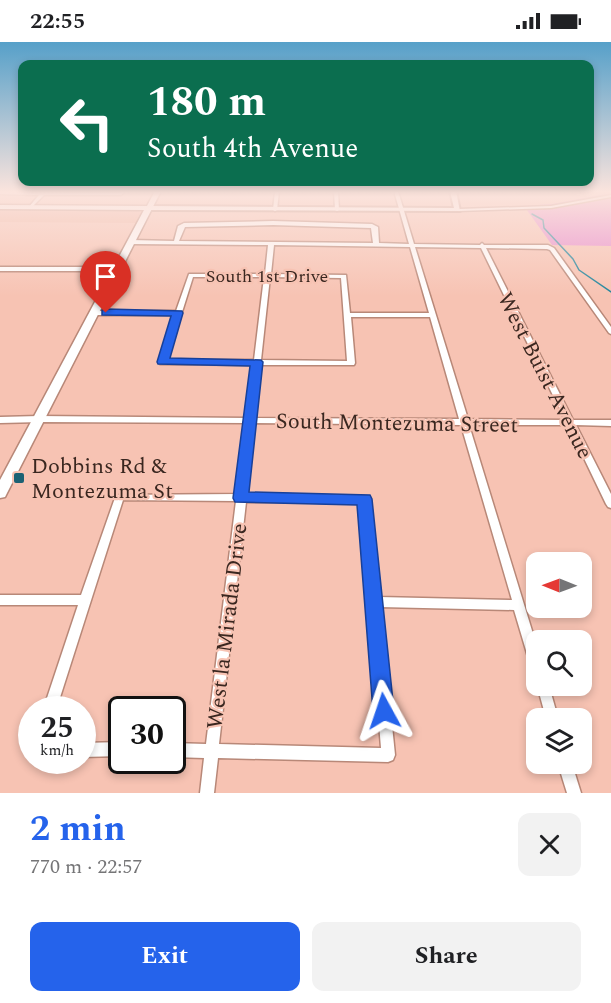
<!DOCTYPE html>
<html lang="en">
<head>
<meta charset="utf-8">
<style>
  body { margin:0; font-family:Spectral,serif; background:#f2f2f2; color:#202124; height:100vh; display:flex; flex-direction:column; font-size:22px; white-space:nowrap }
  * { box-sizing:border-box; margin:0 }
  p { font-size:20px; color:#757577 }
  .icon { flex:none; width:33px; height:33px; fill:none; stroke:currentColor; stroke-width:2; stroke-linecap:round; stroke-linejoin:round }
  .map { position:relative; height:751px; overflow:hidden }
  .details { display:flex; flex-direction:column; background:#fff; flex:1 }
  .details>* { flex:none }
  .guide { position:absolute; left:18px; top:18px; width:576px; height:126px; border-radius:12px; box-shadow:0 3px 9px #0003; background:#0b6e4f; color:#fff; overflow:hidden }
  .needle { width:39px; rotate:271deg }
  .controls { position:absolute; left:526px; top:510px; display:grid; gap:12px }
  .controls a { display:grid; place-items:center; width:66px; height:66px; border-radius:12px; background:#fff; box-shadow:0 3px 9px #0003; font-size:30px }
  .speed { position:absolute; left:18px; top:654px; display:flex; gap:12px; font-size:30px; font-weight:700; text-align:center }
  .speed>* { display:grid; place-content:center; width:78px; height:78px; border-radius:50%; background:#fff; box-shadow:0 3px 9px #0003; line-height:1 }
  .speed small { font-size:15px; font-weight:400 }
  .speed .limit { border:3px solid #111; border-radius:9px; background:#fff; color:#111 }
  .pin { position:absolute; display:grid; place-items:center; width:51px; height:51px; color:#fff; margin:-62px -26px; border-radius:50% 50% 50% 0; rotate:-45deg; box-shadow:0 0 6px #0007 }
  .pin .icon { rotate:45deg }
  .me { position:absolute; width:66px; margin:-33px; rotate:355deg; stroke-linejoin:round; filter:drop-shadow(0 0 4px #0008) }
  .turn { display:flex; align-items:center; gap:21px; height:126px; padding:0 30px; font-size:27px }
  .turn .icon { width:78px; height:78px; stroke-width:2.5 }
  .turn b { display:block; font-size:42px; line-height:51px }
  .round { display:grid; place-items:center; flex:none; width:63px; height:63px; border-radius:12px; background:#f2f2f2 }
  .overview { display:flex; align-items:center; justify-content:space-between; height:102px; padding:0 30px }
  h1 { font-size:36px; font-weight:700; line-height:45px; color:#2563eb }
  .cta { display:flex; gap:12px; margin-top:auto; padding:12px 30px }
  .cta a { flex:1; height:69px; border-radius:12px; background:#2563eb; color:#fff; font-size:24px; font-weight:700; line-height:69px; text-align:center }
  .cta a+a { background:#f2f2f2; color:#202124 }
  .status { display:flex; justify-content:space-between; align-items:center; height:42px; padding:0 30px; background:#fff; direction:ltr }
  .status svg { height:16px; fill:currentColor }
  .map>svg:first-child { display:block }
  .built { fill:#f0b5a2 }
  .green { fill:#e88cce }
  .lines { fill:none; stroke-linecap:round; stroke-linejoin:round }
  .stream { stroke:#1b839b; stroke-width:1.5 }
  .minor-casing { stroke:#b88878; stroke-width:3 }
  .tertiary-casing { stroke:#b88878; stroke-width:4 }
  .secondary-casing { stroke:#b88878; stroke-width:3 }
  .minor { fill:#fff; fill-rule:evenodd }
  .tertiary { fill:#fff; fill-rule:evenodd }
  .secondary { fill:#fff; fill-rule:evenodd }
  .route { fill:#2563eb; stroke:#184099; stroke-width:1.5 }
  .poi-dot { fill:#1c6173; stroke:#f7c3b3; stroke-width:2 }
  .labels { text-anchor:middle; stroke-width:4.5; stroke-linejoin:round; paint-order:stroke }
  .far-street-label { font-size:18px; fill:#3a2720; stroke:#f7c3b3 }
  .street-label { font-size:22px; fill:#3a2720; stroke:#f7c3b3 }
  .poi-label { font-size:22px; fill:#3a2720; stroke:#f7c3b3; text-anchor:start }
</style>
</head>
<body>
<div class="status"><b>22:55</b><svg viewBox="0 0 49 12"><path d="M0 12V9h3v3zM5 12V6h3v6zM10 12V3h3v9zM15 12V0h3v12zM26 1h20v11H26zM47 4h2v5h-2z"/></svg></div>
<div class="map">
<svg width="611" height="751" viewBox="0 0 611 751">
  <rect width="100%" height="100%" fill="#f7c3b3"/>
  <path class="built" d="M0 168 138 169 142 171 136 181 0 180Z"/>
  <path class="green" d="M611 151V204L552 203 524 164 552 162Z"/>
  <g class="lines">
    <path class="stream" d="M532 172 543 178 544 186 573 217 579 228 611 250"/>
    <g class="minor-casing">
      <g id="minor">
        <path d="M121 149H125L121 153H44L30 167 28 166 39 153 0 152V150L120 151Z"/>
        <path d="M275 149H279L277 168 275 169 273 168Z"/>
        <path d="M334 149H338L339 168 337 169 335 168Z"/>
        <path d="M394 149H398L414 202 480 203 482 201 484 203H548L554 206 611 285V292L609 291 550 208 547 207 486 206 573 378H611V384L576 383 611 452V466L608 465 606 462 568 383H469L537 605V631L533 629 531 625 514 568 380 565 395 713 393 718 388 720 218 716 214 751H200L204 716 172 715V701L206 702 236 459 123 458 56 668H43L78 563H0V553H81L116 453 237 452 246 381 41 380 0 381V375L39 374 247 376 253 323 160 322 159 320 175 273H94L91 271 94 269H176L189 232H265L268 203 131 202 128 200 131 198 174 199 178 184 184 181 273 179 372 182 378 185 379 201 409 202ZM273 183 371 186 373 201 179 199 185 185ZM274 203 410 205 429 271H350L346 233 271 232ZM415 205 481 206 565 378 468 377ZM193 235H264L254 318H167ZM270 235 341 236 347 319 261 318ZM351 275H430L459 377 255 376 261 323H354L355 321ZM254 381 461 383 512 558 379 555 370 457 368 455 247 453ZM246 460H361L381 706 219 702Z"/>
        <path d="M611 153V155L551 166 458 169 456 168 458 167 551 164Z"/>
        <path d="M0 225H118L121 227 118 229H0Z"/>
        <path d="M537 643 549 644 558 676H546Z"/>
        <path d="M122 700V714L82 715V701Z"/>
        <path d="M558 722H572L581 751H567Z"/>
      </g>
    </g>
    <g class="tertiary-casing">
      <path id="tertiary" d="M450 149H456L460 169 149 168 146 166 149 164 454 166Z"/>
    </g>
    <g class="secondary-casing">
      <path id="secondary" d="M155 149H161L7 451 5 455 0 456V438L144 168 0 167V163L147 164Z"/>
    </g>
    <use href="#minor" class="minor"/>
    <use href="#tertiary" class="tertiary"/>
    <use href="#secondary" class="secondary"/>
  </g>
  <linearGradient id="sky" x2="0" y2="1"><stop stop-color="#56a0c9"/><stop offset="0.59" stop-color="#fbe4dd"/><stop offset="1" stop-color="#fbe4dd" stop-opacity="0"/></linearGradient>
  <rect width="611" height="254" fill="url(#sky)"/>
  <path class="route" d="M106 267 182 269 183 271 170 316 261 318 263 320 249 450 370 453 372 457 394 669 391 677 384 680 376 677 373 669 357 463 235 460 233 456 250 324 158 322 157 320 171 274 102 273V268Z"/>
  <rect class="poi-dot" x="13" y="430" width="12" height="12" rx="3"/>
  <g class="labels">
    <g class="far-street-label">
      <text x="267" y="240">South 1st Drive</text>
    </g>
    <g class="street-label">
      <text transform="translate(546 333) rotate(63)" y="8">West Buist Avenue</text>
      <text transform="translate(397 380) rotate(1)" y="8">South Montezuma Street</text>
      <text transform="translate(226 584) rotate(-83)" y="8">West la Mirada Drive</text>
    </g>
    <g class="poi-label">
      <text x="31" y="431">Dobbins Rd &amp;<tspan x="31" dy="25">Montezuma St</tspan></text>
    </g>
  </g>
</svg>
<div class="controls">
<a><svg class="needle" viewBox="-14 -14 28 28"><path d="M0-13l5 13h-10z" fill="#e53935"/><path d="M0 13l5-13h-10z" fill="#757577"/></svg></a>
<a><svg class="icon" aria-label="search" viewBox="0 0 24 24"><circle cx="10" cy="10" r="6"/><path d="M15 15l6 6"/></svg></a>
<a><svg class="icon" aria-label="layers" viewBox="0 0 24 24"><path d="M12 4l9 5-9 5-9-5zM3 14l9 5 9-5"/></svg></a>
</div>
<div class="speed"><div>25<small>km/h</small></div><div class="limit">30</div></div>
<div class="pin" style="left:106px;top:271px;background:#d93025"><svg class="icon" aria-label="arrive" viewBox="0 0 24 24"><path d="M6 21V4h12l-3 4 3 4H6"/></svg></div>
<svg class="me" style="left:384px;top:669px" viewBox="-20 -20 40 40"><path d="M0-17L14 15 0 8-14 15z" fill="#2563eb" stroke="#fff" stroke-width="4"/></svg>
<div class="guide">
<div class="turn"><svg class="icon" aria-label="left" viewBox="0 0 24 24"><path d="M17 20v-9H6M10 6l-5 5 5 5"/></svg><div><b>180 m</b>South 4th Avenue</div></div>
</div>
</div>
<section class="details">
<div class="overview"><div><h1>2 min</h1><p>770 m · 22:57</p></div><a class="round"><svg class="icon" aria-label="close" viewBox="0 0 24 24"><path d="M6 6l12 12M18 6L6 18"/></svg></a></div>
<div class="cta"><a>Exit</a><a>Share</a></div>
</section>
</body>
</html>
